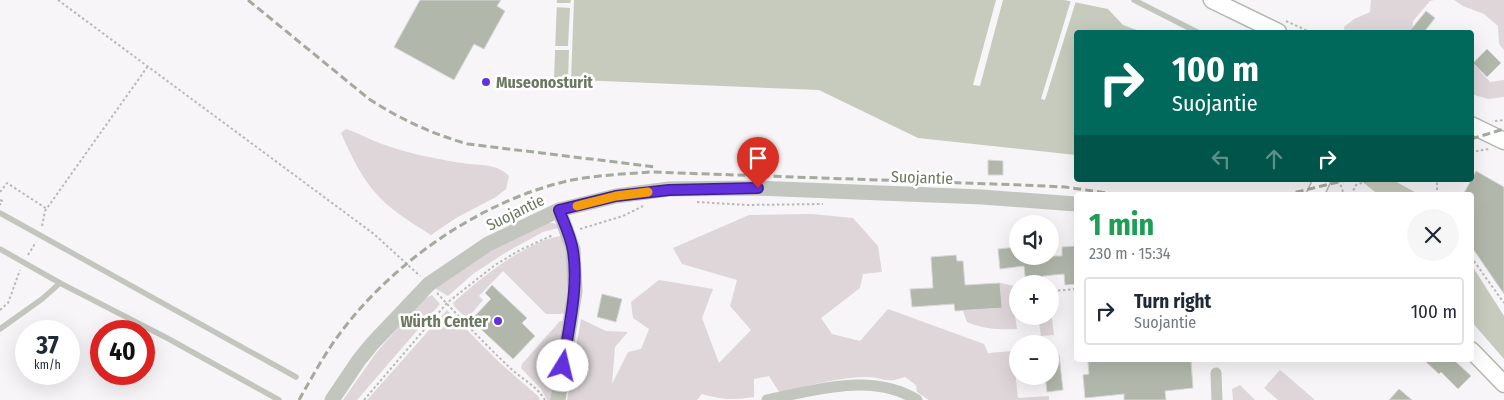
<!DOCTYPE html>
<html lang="en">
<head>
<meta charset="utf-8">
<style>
  body { margin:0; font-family:"Fira Sans Condensed",sans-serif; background:#f6f6f7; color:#1f2937; height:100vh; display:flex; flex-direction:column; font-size:19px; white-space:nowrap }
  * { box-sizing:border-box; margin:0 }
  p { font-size:16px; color:#747a83 }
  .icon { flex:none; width:28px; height:28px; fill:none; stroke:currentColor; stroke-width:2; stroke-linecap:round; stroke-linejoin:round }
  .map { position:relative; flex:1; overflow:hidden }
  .details { position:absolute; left:1074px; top:192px; width:400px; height:170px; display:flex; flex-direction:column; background:#fff; border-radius:5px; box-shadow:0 5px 20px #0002 }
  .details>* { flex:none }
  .banner { position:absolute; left:1074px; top:30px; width:400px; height:152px; border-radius:5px; box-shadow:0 5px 20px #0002; background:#00695c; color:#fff; overflow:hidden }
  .buttons { position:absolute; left:1009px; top:215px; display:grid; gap:10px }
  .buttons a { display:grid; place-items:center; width:50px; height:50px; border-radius:50%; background:#fff; box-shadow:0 5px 20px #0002; font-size:25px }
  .speed { position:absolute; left:15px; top:320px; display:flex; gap:10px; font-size:25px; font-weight:700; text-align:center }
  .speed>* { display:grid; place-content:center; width:65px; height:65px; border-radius:50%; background:#fff; box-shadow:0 5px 20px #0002; line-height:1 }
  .speed small { font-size:12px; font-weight:400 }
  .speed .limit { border:8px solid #d22; background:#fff; color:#111 }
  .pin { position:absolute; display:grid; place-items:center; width:42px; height:42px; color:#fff; margin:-51px -21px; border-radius:50% 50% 50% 0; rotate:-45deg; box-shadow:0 0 5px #0007 }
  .pin .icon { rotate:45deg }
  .me { position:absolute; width:55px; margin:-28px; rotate:9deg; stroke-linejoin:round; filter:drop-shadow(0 0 4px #0008) }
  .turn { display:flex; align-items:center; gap:18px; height:105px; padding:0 15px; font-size:22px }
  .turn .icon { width:65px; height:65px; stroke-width:2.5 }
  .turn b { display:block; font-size:35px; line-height:42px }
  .lanes { display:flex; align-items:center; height:48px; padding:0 15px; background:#0003; justify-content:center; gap:25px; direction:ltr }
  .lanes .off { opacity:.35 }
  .round { display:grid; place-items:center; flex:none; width:52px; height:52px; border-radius:26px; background:#f6f6f7 }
  .overview { display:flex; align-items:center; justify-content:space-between; height:85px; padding:0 15px }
  h1 { font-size:30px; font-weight:700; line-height:38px; color:#1e9e55 }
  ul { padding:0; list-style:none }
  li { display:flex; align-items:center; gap:15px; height:68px; margin:0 10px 8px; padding:0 5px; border:2px solid #e0e1e3; border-radius:5px }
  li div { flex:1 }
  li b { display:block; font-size:19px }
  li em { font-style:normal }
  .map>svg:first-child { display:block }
  .green { fill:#ded6d9 }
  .water { fill:#c6cbbd }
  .pier { fill:#f7f5f7 }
  .building { fill:#b1b7aa; stroke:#d9d7d9 }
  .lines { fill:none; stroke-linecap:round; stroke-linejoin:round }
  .secondary-casing { stroke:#b4b9af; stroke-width:19 }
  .path { stroke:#b8bbb5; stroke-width:2; stroke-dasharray:2.5 2.5; stroke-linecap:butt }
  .service { stroke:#c2c6be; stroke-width:5.5 }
  .minor { stroke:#c2c6be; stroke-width:11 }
  .tertiary { stroke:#c2c6be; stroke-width:15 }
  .secondary { stroke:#fff; stroke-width:16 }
  .rail { stroke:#a4ab9e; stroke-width:3; stroke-dasharray:8 4; stroke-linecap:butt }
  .route-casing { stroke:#40208e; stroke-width:12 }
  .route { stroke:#6231db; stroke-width:9 }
  .slow { stroke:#f59e0b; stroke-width:9 }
  .poi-dot { fill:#6231db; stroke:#fff; stroke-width:2 }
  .labels { text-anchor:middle; stroke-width:5; stroke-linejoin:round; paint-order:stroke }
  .poi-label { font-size:16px; font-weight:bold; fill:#6c785f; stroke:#fff; text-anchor:start }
  .street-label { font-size:16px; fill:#6c785f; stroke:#fff }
</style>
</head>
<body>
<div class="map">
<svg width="1504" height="400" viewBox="0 0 1504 400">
  <rect width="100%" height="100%" fill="#f7f5f7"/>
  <g class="green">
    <path d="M1371 0H1434L1430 1 1413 21 1412 32H1345L1344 27 1354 19 1370 12Z"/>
    <path d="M1454 0H1504V50L1499 44 1498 26 1484 14 1463 6Z"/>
    <path d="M1471 61 1490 82 1504 80V97L1488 99 1471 94Z"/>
    <path d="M346 129C359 133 370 140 382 144 407 153 435 159 462 163 479 166 497 163 509 176L506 189 496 197 456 218 431 235C412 223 387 208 373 190 359 173 350 153 341 133Z"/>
    <path d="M811 214 853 218 878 246 882 272 863 274 860 288 821 318 832 334 860 341 888 309 984 344 988 353 1013 351 1018 398 1049 396V400H929L917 392 916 385 905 377C885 384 886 378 868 377 843 376 804 387 779 392L769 376 754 379V397C734 400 722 400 702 394L697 400H567L581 319 606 331 628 332 615 347 612 384 628 352 641 349 649 329 633 318 631 302 659 280 713 289 702 318 719 363 751 330 730 306 737 280 682 264 673 248 749 215Z"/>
    <path d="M544 223H553L557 225 558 228 543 232 505 253 473 274 448 296 436 289V286L481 253Z"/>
    <path d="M560 236H563L573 277 566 313 561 314H546L503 271 479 296 483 300 467 319 454 306 453 303C479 279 525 242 560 236Z"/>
    <path d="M1000 283 1015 286 1017 288V316H1015L1017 329C998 330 984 329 967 322L963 311 1001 308Z"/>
    <path d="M432 295 440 304 357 400H343L376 353 422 300Z"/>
    <path d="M1050 301 1054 335 1041 336 1038 316H1050Z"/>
    <path d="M447 310 500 363 538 396 540 400H367Z"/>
    <path d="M560 321H563L564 323 551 400H547L541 389 521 368 522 364Z"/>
    <path d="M1280 370 1314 399V400H1278L1264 388Z"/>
    <path d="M1240 385 1255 400H1233L1232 389Z"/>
  </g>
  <g class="water">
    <path d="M557 0H1064L1108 9 1123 25 1142 32H1076V155L918 138 819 90 554 79Z"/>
    <path d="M1360 180H1393L1420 195H1379Z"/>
    <path d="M1471 264 1504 316V359L1471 321Z"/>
  </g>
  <g class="pier">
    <path d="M571 0H574L571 80H568L569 50H553V46H568L570 8 554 7V3H570Z"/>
    <path d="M996 0H1003L980 86 973 85Z"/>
    <path d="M1071 0 1076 1 1045 100 1041 99Z"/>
  </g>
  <g class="building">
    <path d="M420 0H501L497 6 505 11 484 49 474 44 454 80 394 47Z"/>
    <path d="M1426 11 1435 18 1424 32H1409Z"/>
    <path d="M1487 49 1501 63 1487 77 1473 63Z"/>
    <path d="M988 160 1003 161V175H988Z"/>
    <path d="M1476 171 1504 187V294L1471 246V195H1463Z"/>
    <path d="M1076 246V284L1065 285 1064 274 1043 276 1044 284H1026L1024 266 1000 269 998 249 1018 247V256H1062V247Z"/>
    <path d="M956 255 957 261H963L965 285 1000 283 1002 308 955 311 954 304 912 307 910 289 933 288 931 257Z"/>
    <path d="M492 285 527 318 522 323 535 336 513 359 471 320 491 299 485 293Z"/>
    <path d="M602 294 622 299 616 322 597 317Z"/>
    <path d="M1059 355 1063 390 1047 392 1045 376H1050V356Z"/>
    <path d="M1108 360H1191L1193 388 1165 391 1166 400H1124V394L1085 398 1083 375 1089 374 1088 362Z"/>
    <path d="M1424 360H1454L1471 376 1458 389 1441 372 1439 374Z"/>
    <path d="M1399 389 1412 400H1389Z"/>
  </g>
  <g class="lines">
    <g class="secondary-casing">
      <g id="secondary">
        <path d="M1212 0 1278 32"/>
        <path d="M1471 125 1504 141"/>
        <path d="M1315 195 1322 180"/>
        <path d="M1471 350 1504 384"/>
      </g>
    </g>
    <g class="path">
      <path d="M58 0 374 234 420 276"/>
      <path d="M1286 21 1310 32"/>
      <path d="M1495 121 1504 120"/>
      <path d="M1471 152 1489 149"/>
      <path d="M1339 180 1344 195"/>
      <path d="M0 192 7 183 47 209"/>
      <path d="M1351 195 1356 185 1370 180"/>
      <path d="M1437 195V180"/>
      <path d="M0 200 2 201 0 205"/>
      <path d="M697 202 747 205 823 204"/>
      <path d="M42 226 45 211 148 66"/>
      <path d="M580 229 623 216 643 206"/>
      <path d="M28 255 36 242"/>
      <path d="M1471 257 1504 303"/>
      <path d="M1053 291 1076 289"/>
      <path d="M437 293C460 318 484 343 508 366 520 378 536 385 545 400"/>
      <path d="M0 310 8 303 20 270"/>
      <path d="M364 400 447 303 495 265 520 250 553 235"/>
    </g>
    <g class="service">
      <path d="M1134 0 1197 32"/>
      <path d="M0 213 296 377"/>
      <path d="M0 249 60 283 167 338 279 400"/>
      <path d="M0 329 42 299 60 283"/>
    </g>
    <g class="minor">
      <path d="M1216 373 1217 400"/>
      <path d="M767 400C814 390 873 372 917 400"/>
    </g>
    <g class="tertiary">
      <path d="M332 400 359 360 372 344 429 284 488 244 559 210 616 196 669 189 758 188 982 197 1076 204"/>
      <path d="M558 400 575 291 573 249 559 210"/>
    </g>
    <use href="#secondary" class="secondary"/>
    <g class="rail">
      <path d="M248 0 369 99C400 119 432 134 468 144L656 167"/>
      <path d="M1471 139 1504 129"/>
      <path d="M1284 195 1347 180"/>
      <path d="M299 400C312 377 325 353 341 332 395 260 484 199 572 180 598 175 625 174 651 172L1022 185 1065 187 1121 195"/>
    </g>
  </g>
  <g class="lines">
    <g class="route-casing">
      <path id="route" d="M563 366C568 329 579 289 573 251 571 237 564 223 559 210L616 196 669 190 758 188"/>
    </g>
    <use href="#route" class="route"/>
    <path class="slow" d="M577 206 616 196 648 192"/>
  </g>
  <g class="poi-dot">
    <circle cx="486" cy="82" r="5"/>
    <circle cx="498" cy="321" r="5"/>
  </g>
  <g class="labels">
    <g class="poi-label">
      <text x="496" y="88">Museonosturit</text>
      <text x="488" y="327" text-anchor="end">Würth Center</text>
    </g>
    <g class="street-label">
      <text transform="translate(922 177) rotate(2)" y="6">Suojantie</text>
      <text transform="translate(515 212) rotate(-26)" y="6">Suojantie</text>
    </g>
  </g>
</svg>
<div class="buttons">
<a><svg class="icon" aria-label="sound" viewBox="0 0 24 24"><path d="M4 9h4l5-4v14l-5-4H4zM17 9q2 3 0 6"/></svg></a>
<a>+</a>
<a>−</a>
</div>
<div class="speed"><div>37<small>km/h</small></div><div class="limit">40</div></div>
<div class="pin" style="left:758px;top:188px;background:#d93025"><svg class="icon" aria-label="arrive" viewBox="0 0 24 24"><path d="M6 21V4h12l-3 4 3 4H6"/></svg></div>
<svg class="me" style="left:563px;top:366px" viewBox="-20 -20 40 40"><circle r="19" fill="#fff"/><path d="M0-13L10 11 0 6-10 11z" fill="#6231db"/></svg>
<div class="banner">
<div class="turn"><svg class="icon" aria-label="right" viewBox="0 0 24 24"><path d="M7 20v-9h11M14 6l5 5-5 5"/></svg><div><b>100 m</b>Suojantie</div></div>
<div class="lanes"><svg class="icon off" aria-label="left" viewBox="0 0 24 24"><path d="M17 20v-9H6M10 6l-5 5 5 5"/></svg><svg class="icon off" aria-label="ahead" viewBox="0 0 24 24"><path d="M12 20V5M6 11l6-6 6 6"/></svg><svg class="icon" aria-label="right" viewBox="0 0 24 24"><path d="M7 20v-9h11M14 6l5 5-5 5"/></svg></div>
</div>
<section class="details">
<div class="overview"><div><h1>1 min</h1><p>230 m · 15:34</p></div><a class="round"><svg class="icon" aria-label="close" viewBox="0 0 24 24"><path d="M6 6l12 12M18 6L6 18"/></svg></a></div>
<ul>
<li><svg class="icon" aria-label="right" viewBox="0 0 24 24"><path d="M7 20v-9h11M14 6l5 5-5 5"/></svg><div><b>Turn right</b><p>Suojantie</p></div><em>100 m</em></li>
</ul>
</section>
</div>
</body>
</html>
